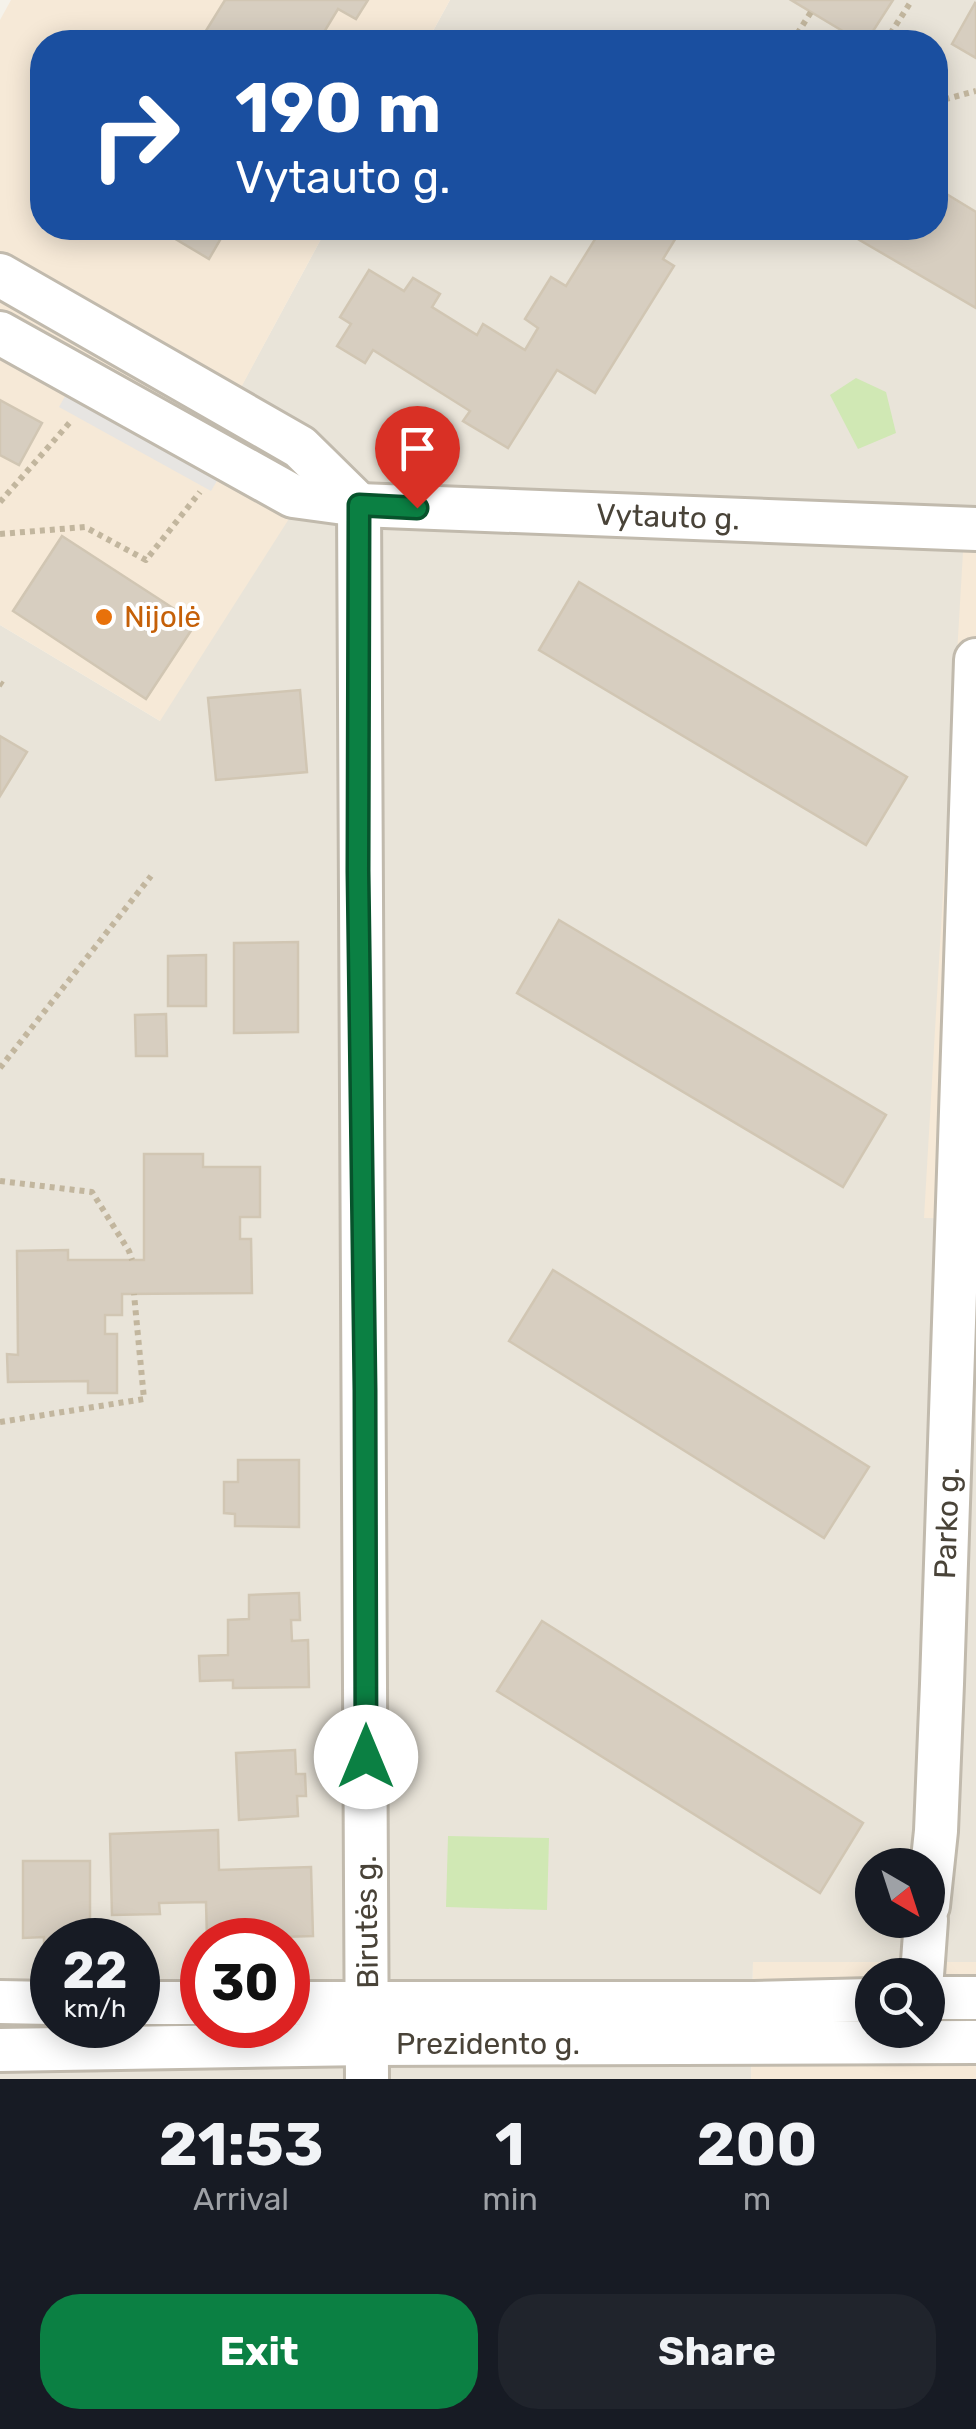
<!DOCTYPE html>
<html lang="en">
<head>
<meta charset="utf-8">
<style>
  body { margin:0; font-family:Rubik,sans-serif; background:#20242c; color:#f1f3f6; height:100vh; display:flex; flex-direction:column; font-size:38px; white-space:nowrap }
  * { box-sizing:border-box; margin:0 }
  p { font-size:32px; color:#9ea1a6 }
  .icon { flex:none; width:55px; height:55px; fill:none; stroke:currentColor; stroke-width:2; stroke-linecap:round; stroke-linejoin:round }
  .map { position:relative; height:2079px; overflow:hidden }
  .sheet { display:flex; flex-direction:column; background:#171b24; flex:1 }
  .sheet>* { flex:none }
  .hud { position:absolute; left:30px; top:30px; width:918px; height:210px; border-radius:40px; box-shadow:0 5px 25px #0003; background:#1a4fa0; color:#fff; overflow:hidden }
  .needle { width:65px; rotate:141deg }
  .controls { position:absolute; left:855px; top:1848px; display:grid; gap:20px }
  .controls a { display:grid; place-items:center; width:90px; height:90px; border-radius:50%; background:#171b24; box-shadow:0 5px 25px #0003; font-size:50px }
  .speed { position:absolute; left:30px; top:1918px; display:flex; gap:20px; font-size:50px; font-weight:700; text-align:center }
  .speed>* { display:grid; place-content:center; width:130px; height:130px; border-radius:50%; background:#171b24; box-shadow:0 5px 25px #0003; line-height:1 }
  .speed small { font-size:25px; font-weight:400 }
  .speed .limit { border:15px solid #d22; background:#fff; color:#111 }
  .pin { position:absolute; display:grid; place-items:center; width:85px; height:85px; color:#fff; margin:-102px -42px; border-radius:50% 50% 50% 0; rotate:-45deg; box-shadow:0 0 10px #0007 }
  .pin .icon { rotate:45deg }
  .me { position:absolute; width:110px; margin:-55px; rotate:0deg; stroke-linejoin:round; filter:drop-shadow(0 0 8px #0008) }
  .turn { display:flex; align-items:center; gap:35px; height:210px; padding:0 40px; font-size:45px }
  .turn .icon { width:130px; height:130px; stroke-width:2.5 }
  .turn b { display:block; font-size:70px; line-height:85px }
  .eta { display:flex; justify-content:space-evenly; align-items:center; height:170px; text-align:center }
  .eta b { font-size:60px; font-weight:700; line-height:70px }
  .button { display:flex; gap:20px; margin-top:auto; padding:20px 40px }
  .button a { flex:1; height:115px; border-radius:40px; background:#0b8043; color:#fff; font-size:40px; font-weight:700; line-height:115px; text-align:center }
  .button a+a { background:#20242c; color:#f1f3f6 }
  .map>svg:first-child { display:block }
  .residential { fill:#e9e4d9; fill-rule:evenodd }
  .commercial { fill:#f6e9d7; fill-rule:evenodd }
  .green { fill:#d0e8b4 }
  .parking { fill:#e7e5e2 }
  .building { fill:#d7cec0; stroke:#d1c6b3; stroke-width:2.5 }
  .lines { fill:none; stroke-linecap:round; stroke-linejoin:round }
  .street-casing { stroke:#c1baad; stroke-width:48 }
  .path { stroke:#c2b69e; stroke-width:6; stroke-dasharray:5 5; stroke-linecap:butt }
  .street { stroke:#fff; stroke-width:42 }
  .route-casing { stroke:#07532c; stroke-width:25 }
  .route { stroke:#0b8043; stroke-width:18 }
  .food-dot { fill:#e8710a; stroke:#fff; stroke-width:4 }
  .labels { text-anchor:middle; stroke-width:8; stroke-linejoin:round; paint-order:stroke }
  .street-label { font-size:30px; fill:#494338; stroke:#fff }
  .food-label { font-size:30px; fill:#c56008; stroke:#fff; text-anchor:start }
</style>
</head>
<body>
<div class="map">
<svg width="976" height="2079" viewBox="0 0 976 2079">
  <rect width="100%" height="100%" fill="#f5f2ea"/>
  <path class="residential" d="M450 0H976V519L925 1217 976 1219V1962H753L751 2079H0V625L160 721 223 420 327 228H935V42H427ZM872 1865H928V1920H872ZM52 1940H138V2025H52ZM202 1940H288V2025H202Z"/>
  <g class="commercial">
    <path d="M11 0H450L427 42H42V228H327L224 419 315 478 160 721 0 625V20Z"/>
    <path d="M965 518 976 519V1219L924 1218Z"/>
    <path d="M753 1962H976V2079H751ZM872 1975H928V2030H872Z"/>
  </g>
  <g class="green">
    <path d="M856 378 886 392 896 433 858 449 830 395Z"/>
    <path d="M448 1836 549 1838 547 1910 446 1907Z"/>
  </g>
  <path class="parking" d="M73 382 225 467 211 491 59 407Z"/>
  <g class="building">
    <path d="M225 0H368L356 19 338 9 318 42H199Z"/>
    <path d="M791 0H893L866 42H861Z"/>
    <path d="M975 3 976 4V58L952 44Z"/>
    <path d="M935 187 976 212V308L839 228H935Z"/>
    <path d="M157 228H227L209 259Z"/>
    <path d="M602 228H682L663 259 674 266 595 393 557 370 508 448 463 421 470 411 373 350 365 363 337 346 351 324 340 317 369 270 404 291 413 278 440 294 432 307 477 335 483 324 525 350 538 328 525 319 551 277 566 286Z"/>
    <path d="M0 400 42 423 19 465 0 455Z"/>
    <path d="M62 536 196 623 146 699 13 611Z"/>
    <path d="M579 582 907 777 866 845 539 650Z"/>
    <path d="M300 690 307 772 216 780 208 698Z"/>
    <path d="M0 736 27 752 0 796Z"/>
    <path d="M559 920 886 1115 843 1187 517 993Z"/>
    <path d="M298 942V1032L234 1033V943Z"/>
    <path d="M206 955V1006H168V956Z"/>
    <path d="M166 1014 167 1056H136L135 1015Z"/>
    <path d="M144 1154H203V1167H260V1217H240V1239H251L252 1293 122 1294V1315H105V1334H117V1393H88V1381L8 1382 7 1354 18 1355 17 1251 68 1250V1260H144Z"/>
    <path d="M553 1270 869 1467 824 1538 509 1341Z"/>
    <path d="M238 1460H299V1527L235 1526V1514L224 1513V1482H238Z"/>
    <path d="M299 1593 300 1620H291L292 1641 308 1640 309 1687 233 1688V1680L200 1681 199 1656 228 1655V1620L249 1619V1595Z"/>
    <path d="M542 1621 863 1823 820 1893 497 1691Z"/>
    <path d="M295 1750 296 1774H305L306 1796H297L298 1816 239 1820 236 1753Z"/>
    <path d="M218 1830 219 1870 311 1867 313 1936 207 1939 206 1902 159 1903 160 1914 112 1915 110 1834Z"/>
    <path d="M23 1861H90V1936H67V1940H52V1947H44V1937L23 1938Z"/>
  </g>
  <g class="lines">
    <g class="street-casing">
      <g id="street">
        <path d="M0 275 300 447 359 505"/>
        <path d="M0 333 293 496 359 505 976 529"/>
        <path d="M359 505C357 1030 369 1554 367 2079"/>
        <path d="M928 1906 936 1831 942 1684 976 660"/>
        <path d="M922 1975 926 1920"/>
        <path d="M928 1998H976"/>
        <path d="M0 2002 52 2003"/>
        <path d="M138 2003H202"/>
        <path d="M288 2003H754L872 2000"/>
        <path d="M0 2050 368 2044 976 2042"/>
      </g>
    </g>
    <g class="path">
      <path d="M792 42 811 12"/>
      <path d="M885 42 912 0"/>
      <path d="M935 102 976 91"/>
      <path d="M0 502 72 420"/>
      <path d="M0 534 85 527 146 560 200 492"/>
      <path d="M0 683 3 685"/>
      <path d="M0 1068 151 876"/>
      <path d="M0 1181 92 1192 129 1251 132 1260"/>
      <path d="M0 1422 144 1399 134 1294"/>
    </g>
    <use href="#street" class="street"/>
  </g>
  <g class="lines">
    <g class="route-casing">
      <path id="route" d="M366 1757 365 1390 358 871 359 505 417 508"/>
    </g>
    <use href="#route" class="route"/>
  </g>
  <circle class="food-dot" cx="104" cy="617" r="10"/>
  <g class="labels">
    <g class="street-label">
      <text transform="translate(668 517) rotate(2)" y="10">Vytauto g.</text>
      <text transform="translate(947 1523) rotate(-88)" y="10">Parko g.</text>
      <text transform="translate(367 1922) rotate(-91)" y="10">Birutės g.</text>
      <text x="488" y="2054">Prezidento g.</text>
    </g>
    <g class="food-label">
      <text x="124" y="627">Nijolė</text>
    </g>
  </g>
</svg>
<div class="controls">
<a><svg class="needle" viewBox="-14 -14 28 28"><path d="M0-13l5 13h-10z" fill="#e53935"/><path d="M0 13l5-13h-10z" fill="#9ea1a6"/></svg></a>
<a><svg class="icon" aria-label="search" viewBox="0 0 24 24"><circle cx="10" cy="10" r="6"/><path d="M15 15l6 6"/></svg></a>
</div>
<div class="speed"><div>22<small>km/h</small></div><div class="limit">30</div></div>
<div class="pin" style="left:417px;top:508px;background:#d93025"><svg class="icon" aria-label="arrive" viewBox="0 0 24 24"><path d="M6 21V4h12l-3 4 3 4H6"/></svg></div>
<svg class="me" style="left:366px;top:1757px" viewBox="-20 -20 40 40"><circle r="19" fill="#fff"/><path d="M0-13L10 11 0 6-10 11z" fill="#0b8043"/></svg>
<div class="hud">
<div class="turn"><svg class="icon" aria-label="right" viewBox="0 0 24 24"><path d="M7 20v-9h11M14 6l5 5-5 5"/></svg><div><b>190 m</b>Vytauto g.</div></div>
</div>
</div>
<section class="sheet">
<div class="eta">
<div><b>21:53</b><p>Arrival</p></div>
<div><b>1</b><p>min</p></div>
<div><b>200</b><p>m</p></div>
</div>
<div class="button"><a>Exit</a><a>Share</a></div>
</section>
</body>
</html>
